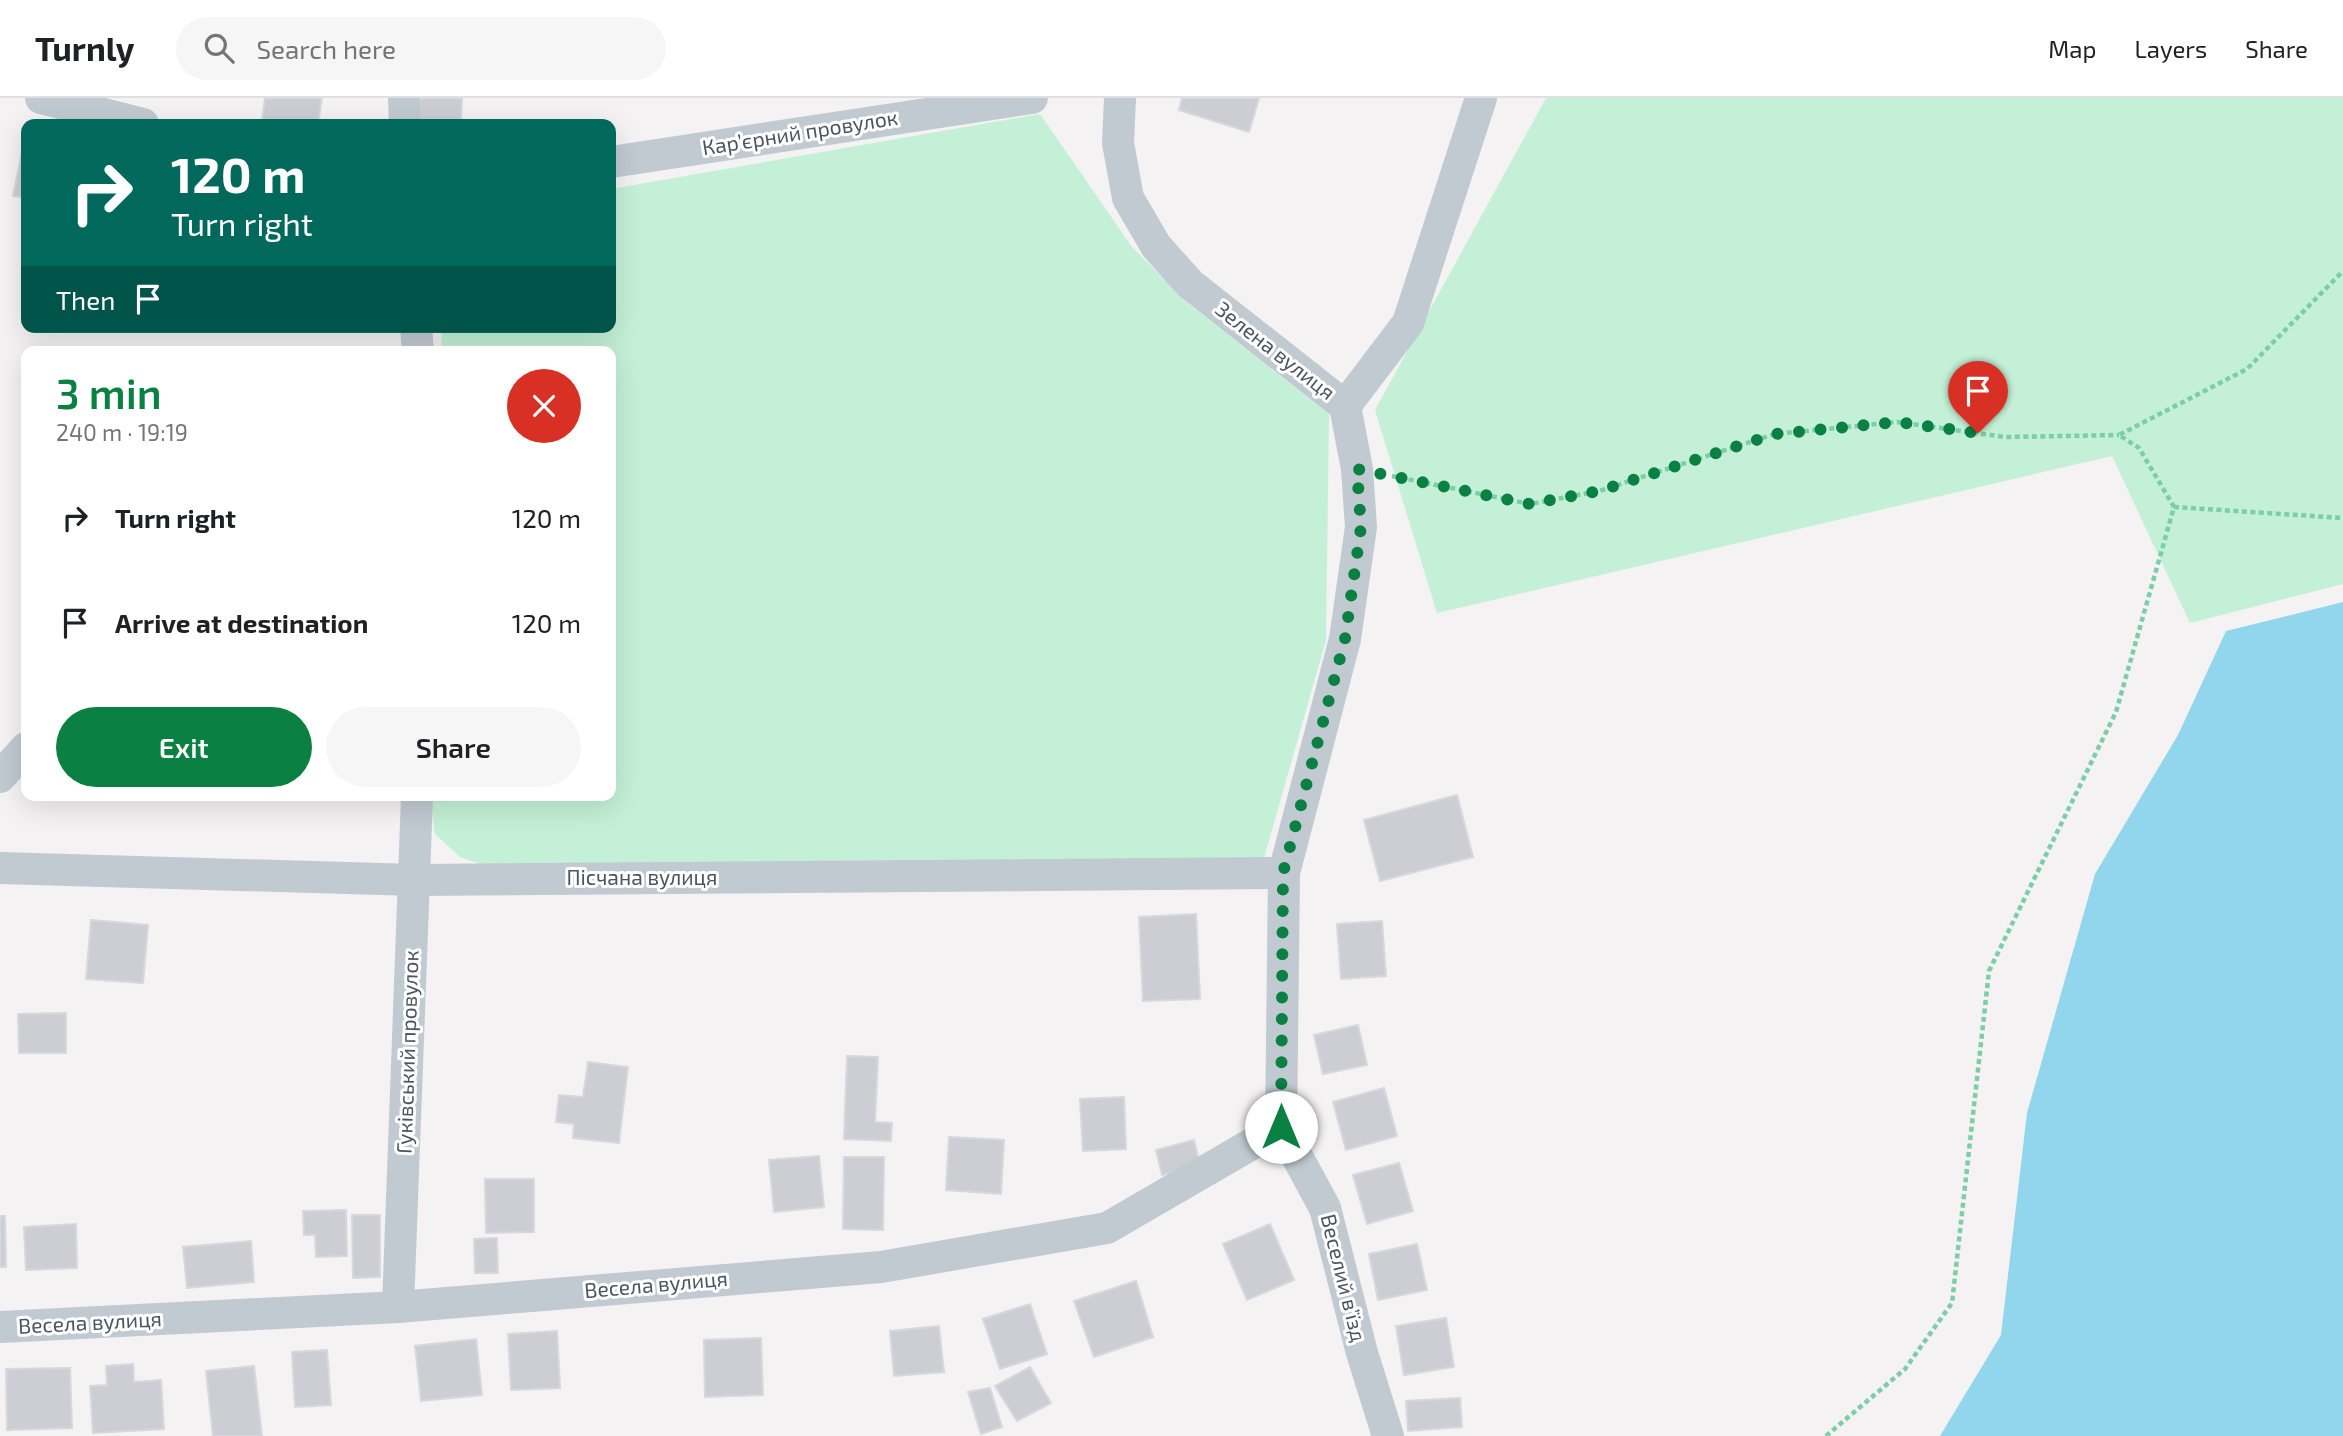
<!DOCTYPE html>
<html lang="en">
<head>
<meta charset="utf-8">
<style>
  body { margin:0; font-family:"Exo 2",sans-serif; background:#f6f6f6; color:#202124; height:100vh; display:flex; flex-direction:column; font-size:26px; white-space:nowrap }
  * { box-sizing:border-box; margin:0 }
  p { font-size:23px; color:#757577 }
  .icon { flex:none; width:38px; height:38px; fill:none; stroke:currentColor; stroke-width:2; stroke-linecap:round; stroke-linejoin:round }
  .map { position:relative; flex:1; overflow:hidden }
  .panel { position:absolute; left:21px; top:248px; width:595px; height:455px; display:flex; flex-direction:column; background:#fff; border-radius:14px; box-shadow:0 7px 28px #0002 }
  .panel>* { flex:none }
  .guide { position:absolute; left:21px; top:21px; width:595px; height:214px; border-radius:14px; box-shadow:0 7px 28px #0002; background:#00695c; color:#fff; overflow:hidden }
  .pin { position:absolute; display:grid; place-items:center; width:60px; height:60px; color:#fff; margin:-72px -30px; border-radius:50% 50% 50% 0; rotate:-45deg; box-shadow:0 0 7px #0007 }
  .pin .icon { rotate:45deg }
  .me { position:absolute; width:77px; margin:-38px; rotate:0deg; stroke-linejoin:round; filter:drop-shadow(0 0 5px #0008) }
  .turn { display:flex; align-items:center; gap:24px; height:147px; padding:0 35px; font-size:32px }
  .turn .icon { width:91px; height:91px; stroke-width:2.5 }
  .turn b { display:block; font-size:49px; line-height:60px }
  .then { display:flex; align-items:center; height:66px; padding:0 35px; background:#0003; gap:14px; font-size:26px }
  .round { display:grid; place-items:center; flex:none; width:74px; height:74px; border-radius:37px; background:#f6f6f6 }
  .overview { display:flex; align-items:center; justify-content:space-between; height:119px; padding:0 35px }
  h1 { font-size:42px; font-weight:600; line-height:52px; color:#0b8043 }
  .cta { display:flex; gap:14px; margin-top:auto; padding:14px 35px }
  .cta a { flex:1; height:80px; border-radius:42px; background:#0b8043; color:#fff; font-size:28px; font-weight:600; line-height:80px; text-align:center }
  .cta a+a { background:#f6f6f6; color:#202124 }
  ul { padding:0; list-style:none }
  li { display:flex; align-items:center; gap:21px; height:105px; padding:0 35px }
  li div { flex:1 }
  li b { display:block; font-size:26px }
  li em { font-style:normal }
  header { display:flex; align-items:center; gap:42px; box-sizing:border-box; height:98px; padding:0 35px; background:#fff; border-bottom:2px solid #e0e0e0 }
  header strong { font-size:33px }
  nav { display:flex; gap:38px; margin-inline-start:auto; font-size:24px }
  .search { width:490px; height:63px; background:#f6f6f6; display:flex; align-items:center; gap:18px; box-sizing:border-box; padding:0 24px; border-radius:38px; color:#757577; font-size:26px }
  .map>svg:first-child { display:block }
  .green { fill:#c3f0d6 }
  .water { fill:#91d6ec }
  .building { fill:#ccced4; stroke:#d6d8dd; stroke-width:2 }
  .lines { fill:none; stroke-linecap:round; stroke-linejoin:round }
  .path { stroke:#7bcea8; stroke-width:4.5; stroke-dasharray:5 3.5; stroke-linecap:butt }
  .minor { stroke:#c1c9d1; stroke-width:32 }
  .route { stroke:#0b8043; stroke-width:12; stroke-dasharray:0 21.6 }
  .labels { text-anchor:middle; stroke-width:6; stroke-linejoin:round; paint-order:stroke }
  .street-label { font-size:21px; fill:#4a5560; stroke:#fff }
</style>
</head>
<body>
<header>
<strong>Turnly</strong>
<div class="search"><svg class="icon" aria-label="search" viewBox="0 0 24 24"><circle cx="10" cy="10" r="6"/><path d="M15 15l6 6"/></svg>Search here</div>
<nav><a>Map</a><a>Layers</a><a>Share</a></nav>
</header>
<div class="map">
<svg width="2343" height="1338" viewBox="0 0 2343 1338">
  <rect width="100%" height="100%" fill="#f4f2f2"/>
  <g class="green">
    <path d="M1546 0H2343V486L2190 525 2112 358 1437 515 1375 312Z"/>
    <path d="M1040 16 1132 149 1189 206 1329 316 1326 542 1264 760 486 768 460 759 435 736 430 698H611V254H441L442 229H611V91Z"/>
  </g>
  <path class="water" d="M2343 504V1338H1940L2001 1237 2027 1015 2095 776 2178 637 2226 533Z"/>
  <g class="building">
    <path d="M265 0H322L318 26 262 24Z"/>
    <path d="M420 0H462L461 26H419Z"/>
    <path d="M1182 0H1259L1249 34 1179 12Z"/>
    <path d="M22 54 26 55V100L13 98Z"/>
    <path d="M1457 697 1473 759 1380 783 1364 722Z"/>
    <path d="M1196 816 1200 901 1143 903 1139 819Z"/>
    <path d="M91 822 148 827 143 885 86 881Z"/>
    <path d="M1382 823 1386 878 1341 881 1337 826Z"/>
    <path d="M66 915V955H19L18 916Z"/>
    <path d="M1358 927 1367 967 1323 976 1314 937Z"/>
    <path d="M847 958 878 959 875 1024 892 1025 891 1043 844 1041Z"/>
    <path d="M588 964 628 969 619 1045 573 1040 574 1026 556 1024 559 997 583 999Z"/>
    <path d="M1384 990 1397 1038 1346 1052 1333 1004Z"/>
    <path d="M1124 999 1126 1051 1083 1053 1080 1001Z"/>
    <path d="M949 1039 1004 1042 1001 1096 946 1092Z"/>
    <path d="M1194 1042 1200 1067 1162 1077 1156 1052Z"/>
    <path d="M819 1058 824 1109 774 1114 769 1062Z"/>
    <path d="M844 1059H884L883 1132 843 1131Z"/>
    <path d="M1399 1065 1413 1113 1367 1126 1353 1077Z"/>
    <path d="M485 1081H534V1134L486 1135Z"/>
    <path d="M346 1112 347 1158 316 1159 315 1137H304L303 1113Z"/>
    <path d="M352 1117H380V1179L353 1180Z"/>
    <path d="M0 1118H5L6 1169H0Z"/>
    <path d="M76 1126 77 1170 26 1172 24 1129Z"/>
    <path d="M1270 1126 1294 1182 1247 1202 1223 1146Z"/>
    <path d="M497 1140 498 1175H475L474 1141Z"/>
    <path d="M251 1143 254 1184 187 1190 183 1149Z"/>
    <path d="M1417 1146 1427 1192 1378 1202 1369 1156Z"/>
    <path d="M1136 1183 1153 1239 1094 1259 1074 1203Z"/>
    <path d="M1030 1206 1047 1256 1000 1271 983 1221Z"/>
    <path d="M1446 1220 1454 1269 1404 1277 1396 1228Z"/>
    <path d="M939 1228 944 1274 894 1278 890 1233Z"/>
    <path d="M557 1233 560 1290 511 1292 508 1236Z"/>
    <path d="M761 1240 763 1297 705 1299 704 1242Z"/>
    <path d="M476 1241 482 1297 421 1303 415 1248Z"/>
    <path d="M327 1252 331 1307 295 1309 292 1254Z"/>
    <path d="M133 1266 134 1284 161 1282 164 1331 93 1335 90 1288 107 1287 106 1268Z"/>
    <path d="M254 1268 262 1338H213L206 1273Z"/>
    <path d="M1030 1269 1051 1305 1017 1323 995 1288Z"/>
    <path d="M70 1270 72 1330 7 1332 6 1271Z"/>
    <path d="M990 1290 1002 1329 981 1336 968 1294Z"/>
    <path d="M1460 1300 1462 1329 1408 1333 1406 1303Z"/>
  </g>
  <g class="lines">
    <g class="path">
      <path d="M1392 378 1530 406 1599 393 1775 336 1897 324 2005 339 2119 337"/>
      <path d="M2174 409 2343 420"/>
      <path d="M1826 1338 1905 1271 1952 1205 1989 873 2116 614 2174 409 2139 350 2119 337 2247 271 2343 173"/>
    </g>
    <g class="minor">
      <path d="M41 0 143 26"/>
      <path d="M404 0 405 26"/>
      <path d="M1120 0 1118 45 1128 100 1156 148 1190 186 1345 308 1357 371 1361 429 1345 541 1284 775 1281 1029 1325 1110 1362 1255 1388 1338"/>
      <path d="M611 64 1032 0"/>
      <path d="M416 229 418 254"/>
      <path d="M1345 308 1408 225 1481 0"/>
      <path d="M0 679 26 650"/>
      <path d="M0 770 415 782 1284 775"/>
      <path d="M398 1209 417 698"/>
      <path d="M0 1229 398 1209 881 1169 1107 1130 1281 1029"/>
    </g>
  </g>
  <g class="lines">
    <path class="route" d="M1281 1029 1283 775 1345 541 1361 429 1357 371 1530 406 1599 393 1775 336 1897 324 1978 335"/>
  </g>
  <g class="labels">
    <g class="street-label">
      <text transform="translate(800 35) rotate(-9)" y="7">Кар’єрний провулок</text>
      <text transform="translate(1275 253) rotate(38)" y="7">Зелена вулиця</text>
      <text x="642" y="787">Пісчана вулиця</text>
      <text transform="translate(408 954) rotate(-88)" y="7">Гуківський провулок</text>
      <text transform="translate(1343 1180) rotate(76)" y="7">Веселий в’їзд</text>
      <text transform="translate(656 1187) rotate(-5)" y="7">Весела вулиця</text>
      <text transform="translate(90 1225) rotate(-3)" y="7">Весела вулиця</text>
    </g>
  </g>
</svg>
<div class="pin" style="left:1978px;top:335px;background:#d93025"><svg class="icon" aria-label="arrive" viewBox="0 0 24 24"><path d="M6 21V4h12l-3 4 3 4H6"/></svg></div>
<svg class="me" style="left:1281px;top:1029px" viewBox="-20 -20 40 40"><circle r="19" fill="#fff"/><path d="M0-13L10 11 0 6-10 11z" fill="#0b8043"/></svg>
<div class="guide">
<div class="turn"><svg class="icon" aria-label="right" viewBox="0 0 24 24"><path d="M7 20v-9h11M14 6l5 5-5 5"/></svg><div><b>120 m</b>Turn right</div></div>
<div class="then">Then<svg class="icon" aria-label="arrive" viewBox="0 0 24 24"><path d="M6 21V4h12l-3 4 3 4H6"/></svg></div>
</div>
<section class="panel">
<div class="overview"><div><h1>3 min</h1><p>240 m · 19:19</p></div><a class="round" style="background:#d93025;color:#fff"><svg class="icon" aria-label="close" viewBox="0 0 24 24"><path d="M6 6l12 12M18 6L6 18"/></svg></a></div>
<ul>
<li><svg class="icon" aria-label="right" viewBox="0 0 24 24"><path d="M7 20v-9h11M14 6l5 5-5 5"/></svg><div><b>Turn right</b></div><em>120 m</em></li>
<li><svg class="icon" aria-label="arrive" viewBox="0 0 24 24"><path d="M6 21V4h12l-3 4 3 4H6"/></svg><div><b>Arrive at destination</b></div><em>120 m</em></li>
</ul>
<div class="cta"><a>Exit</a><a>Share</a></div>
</section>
</div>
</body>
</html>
